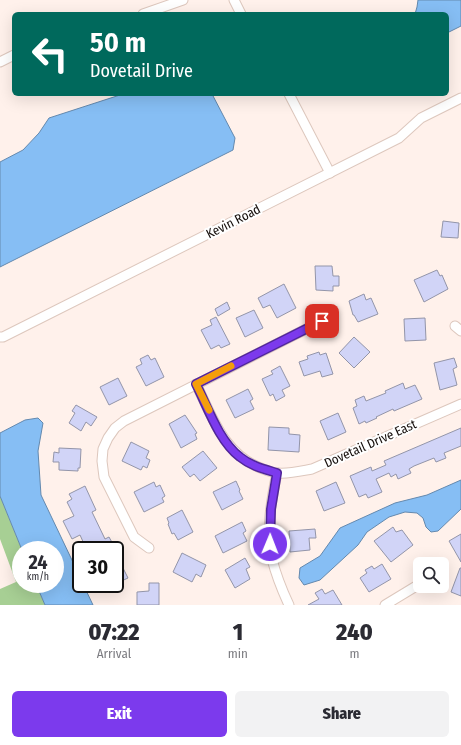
<!DOCTYPE html>
<html lang="en">
<head>
<meta charset="utf-8">
<style>
  body { margin:0; font-family:"Fira Sans Condensed",sans-serif; background:#f2f2f3; color:#2b2b33; height:100vh; display:flex; flex-direction:column; font-size:15px; white-space:nowrap }
  * { box-sizing:border-box; margin:0 }
  p { font-size:13px; color:#7c7c81 }
  .icon { flex:none; width:22px; height:22px; fill:none; stroke:currentColor; stroke-width:2; stroke-linecap:round; stroke-linejoin:round }
  .map { position:relative; height:605px; overflow:hidden }
  .drawer { display:flex; flex-direction:column; background:#fff; flex:1 }
  .drawer>* { flex:none }
  .banner { position:absolute; left:12px; top:12px; width:437px; height:84px; border-radius:6px; box-shadow:0 4px 16px #0002; background:#00695c; color:#fff; overflow:hidden }
  .fabs { position:absolute; left:413px; top:557px; display:grid; gap:8px }
  .fabs a { display:grid; place-items:center; width:36px; height:36px; border-radius:6px; background:#fff; box-shadow:0 4px 16px #0002; font-size:20px }
  .speed { position:absolute; left:12px; top:541px; display:flex; gap:8px; font-size:20px; font-weight:700; text-align:center }
  .speed>* { display:grid; place-content:center; width:52px; height:52px; border-radius:50%; background:#fff; box-shadow:0 4px 16px #0002; line-height:1 }
  .speed small { font-size:10px; font-weight:400 }
  .speed .limit { border:2px solid #111; border-radius:6px; background:#fff; color:#111 }
  .pin { position:absolute; display:grid; place-items:center; width:34px; height:34px; color:#fff; margin:-17px; border-radius:8px; box-shadow:0 2px 6px #0006 }
  .me { position:absolute; width:44px; margin:-22px; rotate:1deg; stroke-linejoin:round; filter:drop-shadow(0 0 3px #0008) }
  .turn { display:flex; align-items:center; gap:14px; height:84px; padding:0 12px; font-size:18px }
  .turn .icon { width:52px; height:52px; stroke-width:2.5 }
  .turn b { display:block; font-size:28px; line-height:34px }
  .eta { display:flex; justify-content:space-evenly; align-items:center; height:68px; text-align:center }
  .eta b { font-size:24px; font-weight:800; line-height:28px }
  .action { display:flex; gap:8px; margin-top:auto; padding:8px 12px }
  .action a { flex:1; height:46px; border-radius:6px; background:#7c3aed; color:#fff; font-size:16px; font-weight:800; line-height:46px; text-align:center }
  .action a+a { background:#f2f2f3; color:#2b2b33 }
  .map>svg:first-child { display:block }
  .green { fill:#a7cf94 }
  .water { fill:#86bef4; stroke:#6489ae }
  .building { fill:#d1d4f7; stroke:#9395a9 }
  .lines { fill:none; stroke-linecap:round; stroke-linejoin:round }
  .minor-casing { stroke:#ddc7bd; stroke-width:11 }
  .minor { stroke:#fff; stroke-width:9 }
  .route-casing { stroke:#51269a; stroke-width:10 }
  .route { stroke:#7c3aed; stroke-width:7 }
  .slow { stroke:#f59e0b; stroke-width:7 }
  .labels { text-anchor:middle; stroke-width:4; stroke-linejoin:round; paint-order:stroke }
  .street-label { font-size:13px; fill:#130c09; stroke:#fff }
</style>
</head>
<body>
<div class="map">
<svg width="461" height="605" viewBox="0 0 461 605">
  <rect width="100%" height="100%" fill="#fff1eb"/>
  <path class="green" d="M0 496 22 550H21V584H36L45 605H0V589L16 582 0 539Z"/>
  <g class="water">
    <path d="M418 0H461V26L447 33V14H415L417 7Z"/>
    <path d="M123 94H212L235 138 233 150 0 267V162L23 150 39 133 49 118Z"/>
    <path d="M38 418 43 423 38 451 41 495 81 579V584H83L93 605H45L36 584H55V550H22L0 496V433L25 420Z"/>
    <path d="M461 480V509L438 531 431 532 426 527 423 518 417 513 405 512 389 517 367 532 358 545 320 580 304 585 299 578 300 568 320 556 340 528 395 503 427 495Z"/>
  </g>
  <g class="building">
    <path d="M443 221 459 223 458 238 441 237Z"/>
    <path d="M315 266H332L333 276H339V286H333V291L316 290Z"/>
    <path d="M437 270 440 276 442 275 448 289 424 302 414 280Z"/>
    <path d="M284 284 296 308 277 318 270 305 263 308 258 298Z"/>
    <path d="M364 294 366 300 371 298 378 314 358 322 354 315H353L349 301Z"/>
    <path d="M227 302 230 309 218 316 215 309Z"/>
    <path d="M254 310 263 328 245 337 236 318Z"/>
    <path d="M216 317 230 344 221 348 219 345 211 349 201 330 212 325 210 320Z"/>
    <path d="M425 318 426 340 405 341 404 319Z"/>
    <path d="M354 337 370 352 354 368 339 353Z"/>
    <path d="M319 352 320 355 326 353 333 374 322 377 320 371 304 376 299 362 308 359 307 356Z"/>
    <path d="M148 355 151 360 155 358 164 377 146 386 136 367 142 364 140 359Z"/>
    <path d="M454 358 457 367 453 369 457 385 440 390 434 363Z"/>
    <path d="M280 366 290 386 282 390 285 396 276 401 273 394 270 396 262 379 273 374 271 371Z"/>
    <path d="M118 378 127 396 109 405 100 387Z"/>
    <path d="M403 383 405 389 415 385 422 399 394 411 393 409 376 417 377 418 366 423 365 421 359 424 353 408 357 406 355 400 364 396 366 401 386 393 385 391Z"/>
    <path d="M248 389 253 399 250 401 254 409 235 418 226 400Z"/>
    <path d="M76 405 97 417 91 426 86 422 81 431 69 423 75 413 72 411Z"/>
    <path d="M338 413 346 432 328 440 320 421Z"/>
    <path d="M185 415 197 433 195 434 197 439 181 448 169 424Z"/>
    <path d="M269 427 289 428V434L300 435 299 452 268 450Z"/>
    <path d="M461 428V446L444 453 446 458 436 462 434 458 414 466 409 469 411 473 398 479 396 474 391 477 389 473 376 479 382 492 368 498 366 494 359 497 350 476 371 467 372 471 386 465 384 461Z"/>
    <path d="M131 442 149 451 146 458 150 460 147 468 143 466 141 470 122 461Z"/>
    <path d="M59 448 81 449 80 468H78V471L59 470V462H53L54 452 59 453Z"/>
    <path d="M203 451 217 468 200 481 194 474 190 477 182 467Z"/>
    <path d="M236 481 240 490 239 491 243 499 222 510 213 492Z"/>
    <path d="M154 482 156 487 160 485 165 496 162 498 164 502 144 512 134 492Z"/>
    <path d="M336 482 345 503 324 511 316 491Z"/>
    <path d="M85 486 96 510 92 512 105 539 109 537 114 546 105 550H90L88 545 85 546 80 535 72 539 63 521 74 516 67 502 72 499 69 494Z"/>
    <path d="M182 510 193 532 178 540 174 533 172 534 168 524 169 523 167 518Z"/>
    <path d="M242 522 246 531 243 533 247 541 223 553 215 536Z"/>
    <path d="M393 527 396 532 402 530 413 545 391 562 374 541Z"/>
    <path d="M315 529 316 538H309L310 550 290 552 289 531Z"/>
    <path d="M461 534V562L449 541Z"/>
    <path d="M115 552 128 578 115 584Z"/>
    <path d="M182 553 206 565 201 577 196 574 192 582 173 572Z"/>
    <path d="M245 558 250 567 246 569 250 579 235 588 225 570Z"/>
    <path d="M382 564 391 579 369 592 360 578 367 573 365 570 372 566 374 569Z"/>
    <path d="M460 568H461V596L451 592Z"/>
    <path d="M149 583H159V605H137V592L149 591Z"/>
    <path d="M322 589 325 594 333 590 342 605H308L319 599 315 593Z"/>
  </g>
  <g class="lines">
    <g class="minor-casing">
      <g id="minor">
        <path d="M234 0 241 14"/>
        <path d="M143 14 183 0"/>
        <path d="M0 62 14 55"/>
        <path d="M289 94 330 173"/>
        <path d="M455 326 461 331"/>
        <path d="M0 337H3L399 138 421 118 461 98"/>
        <path d="M196 384C213 418 224 455 263 469 268 471 273 473 278 473 289 474 301 471 312 469L461 404"/>
        <path d="M277 473C271 501 266 531 272 559 276 575 282 590 289 605"/>
        <path d="M149 548 134 537 104 477 102 461 103 449 108 438 115 428 124 421 322 321"/>
        <path d="M385 605 418 585 420 581"/>
      </g>
    </g>
    <use href="#minor" class="minor"/>
  </g>
  <g class="lines">
    <g class="route-casing">
      <path id="route" d="M270 544 271 509 277 473C264 469 251 466 240 457 219 441 208 408 196 384L322 321"/>
    </g>
    <use href="#route" class="route"/>
    <path class="slow" d="M209 410 196 384 231 366"/>
  </g>
  <g class="labels">
    <g class="street-label">
      <text transform="translate(233 221) rotate(-27)" y="5">Kevin Road</text>
      <text transform="translate(370 443) rotate(-24)" y="5">Dovetail Drive East</text>
    </g>
  </g>
</svg>
<div class="fabs">
<a><svg class="icon" aria-label="search" viewBox="0 0 24 24"><circle cx="10" cy="10" r="6"/><path d="M15 15l6 6"/></svg></a>
</div>
<div class="speed"><div>24<small>km/h</small></div><div class="limit">30</div></div>
<div class="pin" style="left:322px;top:321px;background:#d93025"><svg class="icon" aria-label="arrive" viewBox="0 0 24 24"><path d="M6 21V4h12l-3 4 3 4H6"/></svg></div>
<svg class="me" style="left:270px;top:544px" viewBox="-20 -20 40 40"><circle r="17" fill="#7c3aed" stroke="#fff" stroke-width="3"/><path d="M0-11L8 9 0 5-8 9z" fill="#fff"/></svg>
<div class="banner">
<div class="turn"><svg class="icon" aria-label="left" viewBox="0 0 24 24"><path d="M17 20v-9H6M10 6l-5 5 5 5"/></svg><div><b>50 m</b>Dovetail Drive</div></div>
</div>
</div>
<section class="drawer">
<div class="eta">
<div><b>07:22</b><p>Arrival</p></div>
<div><b>1</b><p>min</p></div>
<div><b>240</b><p>m</p></div>
</div>
<div class="action"><a>Exit</a><a>Share</a></div>
</section>
</body>
</html>
